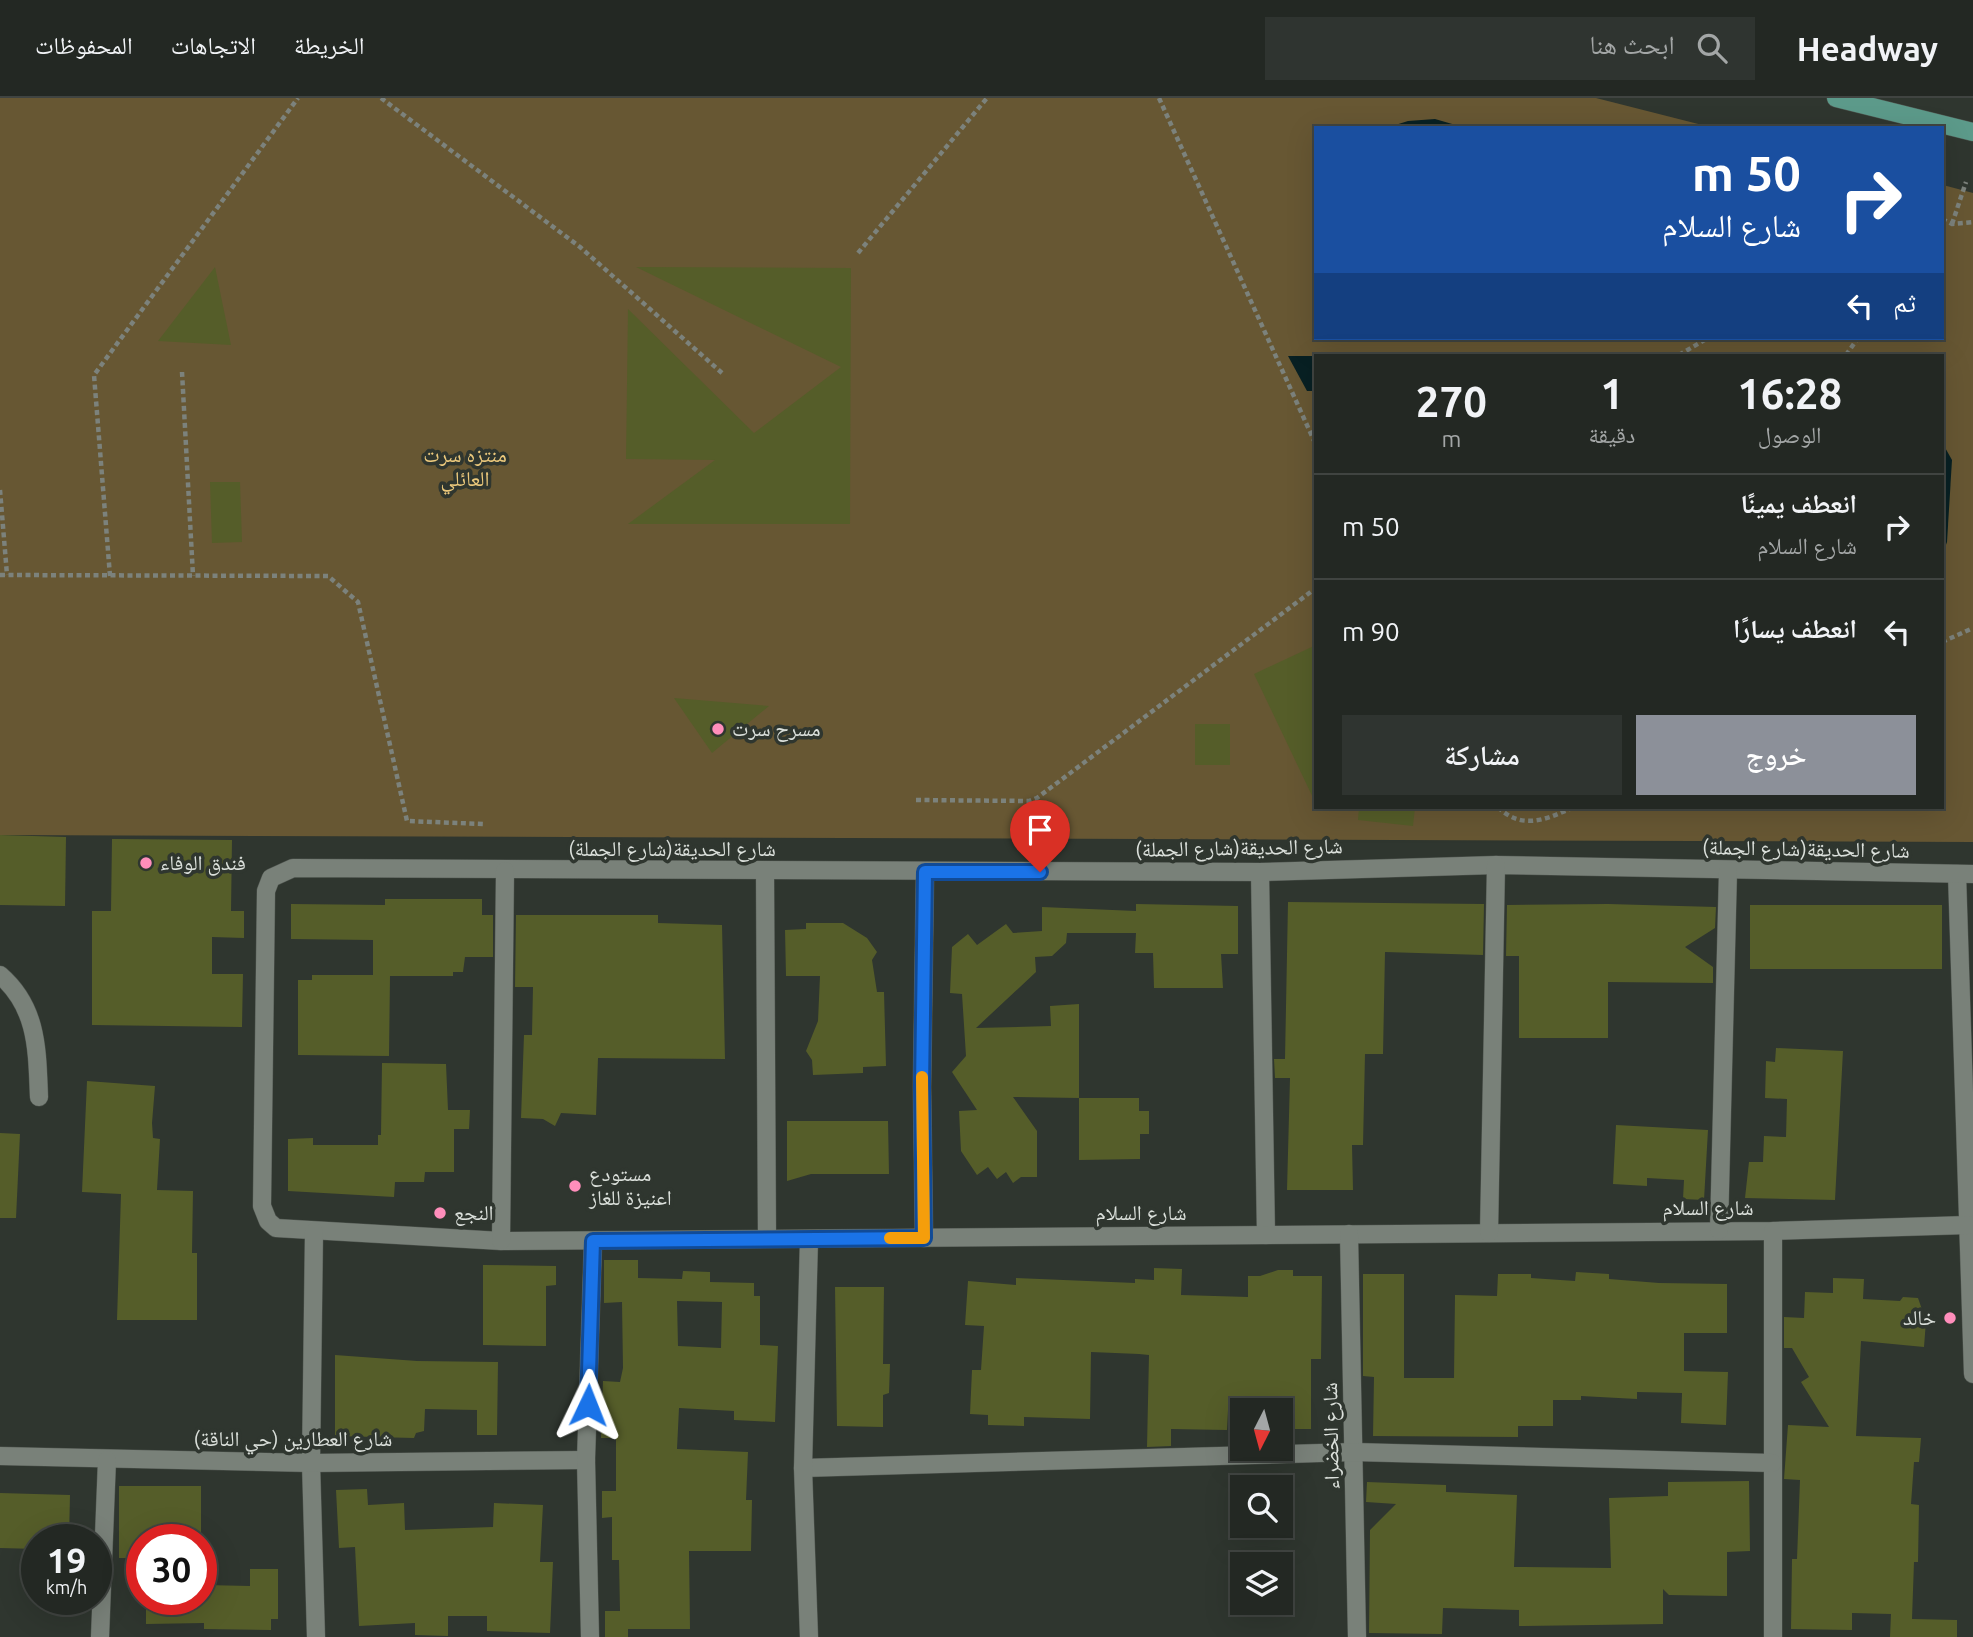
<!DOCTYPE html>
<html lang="ar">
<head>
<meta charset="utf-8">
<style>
  body { margin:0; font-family:Ubuntu,"Noto Naskh Arabic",sans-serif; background:#2f3430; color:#f1f3f6; direction:rtl; height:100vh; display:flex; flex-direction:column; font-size:26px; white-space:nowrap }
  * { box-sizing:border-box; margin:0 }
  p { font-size:23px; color:#a3a6a6 }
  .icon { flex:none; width:38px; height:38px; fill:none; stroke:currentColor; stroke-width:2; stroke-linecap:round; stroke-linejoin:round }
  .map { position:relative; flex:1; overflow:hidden; direction:ltr }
  .drawer { position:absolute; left:1314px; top:256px; width:630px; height:455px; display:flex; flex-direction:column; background:#232823; border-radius:0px; box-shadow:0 7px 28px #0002,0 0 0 2px #404441; direction:rtl }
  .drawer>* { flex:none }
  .guide { position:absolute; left:1314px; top:28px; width:630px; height:214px; border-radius:0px; box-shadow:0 7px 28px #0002,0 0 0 2px #404441; direction:rtl; background:#1a4fa0; color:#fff; overflow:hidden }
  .needle { width:46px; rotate:186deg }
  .buttons { position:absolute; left:1230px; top:1300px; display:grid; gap:14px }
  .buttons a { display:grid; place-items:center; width:63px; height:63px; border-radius:0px; background:#232823; box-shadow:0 7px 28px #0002,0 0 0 2px #404441; font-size:35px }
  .speed { position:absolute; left:21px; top:1426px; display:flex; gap:14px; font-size:35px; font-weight:700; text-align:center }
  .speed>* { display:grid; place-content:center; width:91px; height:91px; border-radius:50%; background:#232823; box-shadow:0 7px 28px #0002,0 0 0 2px #404441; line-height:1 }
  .speed small { font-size:18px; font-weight:400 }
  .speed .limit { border:10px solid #d22; background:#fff; color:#111 }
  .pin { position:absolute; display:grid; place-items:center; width:60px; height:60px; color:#fff; margin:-72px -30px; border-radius:50% 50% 50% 0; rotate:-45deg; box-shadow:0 0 7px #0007 }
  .pin .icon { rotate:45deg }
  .me { position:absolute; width:77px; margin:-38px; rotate:2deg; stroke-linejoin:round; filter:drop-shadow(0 0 5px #0008) }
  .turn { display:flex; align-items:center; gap:24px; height:147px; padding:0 28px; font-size:32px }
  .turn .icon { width:91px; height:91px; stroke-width:2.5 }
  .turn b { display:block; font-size:49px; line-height:60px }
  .then { display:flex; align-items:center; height:66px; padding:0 28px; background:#0003; gap:14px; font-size:26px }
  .eta { display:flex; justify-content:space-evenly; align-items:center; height:119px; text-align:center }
  .eta b { font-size:42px; font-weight:600; line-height:49px }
  .primary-button { display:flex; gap:14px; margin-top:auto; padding:14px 28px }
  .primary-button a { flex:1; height:80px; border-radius:0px; background:#8c9099; color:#fff; font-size:28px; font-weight:600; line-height:80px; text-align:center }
  .primary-button a+a { background:#2f3430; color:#f1f3f6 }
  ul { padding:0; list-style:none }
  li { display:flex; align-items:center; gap:21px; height:105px; padding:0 28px; border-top:2px solid #404441 }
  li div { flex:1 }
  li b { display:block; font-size:26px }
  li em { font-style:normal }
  header { display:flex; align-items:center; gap:42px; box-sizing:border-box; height:98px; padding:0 35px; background:#232823; border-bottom:2px solid #404441 }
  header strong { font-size:33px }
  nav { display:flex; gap:38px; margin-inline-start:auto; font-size:24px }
  .search { width:490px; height:63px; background:#2f3430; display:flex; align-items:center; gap:18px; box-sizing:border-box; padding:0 24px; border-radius:0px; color:#a3a6a6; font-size:26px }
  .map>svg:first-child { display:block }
  .green { fill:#675733; fill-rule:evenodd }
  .water { fill:#082023 }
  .building { fill:#555d29; fill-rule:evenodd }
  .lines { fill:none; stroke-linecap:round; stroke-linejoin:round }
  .minor-casing { stroke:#4e544e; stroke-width:19 }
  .major-casing { stroke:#4e544e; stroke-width:19 }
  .path { stroke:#7c827c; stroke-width:4.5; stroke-dasharray:5 3.5; stroke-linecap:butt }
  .minor { stroke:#798179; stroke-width:18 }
  .major { stroke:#5c9a8a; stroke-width:18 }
  .route-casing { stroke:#114b97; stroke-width:18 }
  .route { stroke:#1a73e8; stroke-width:12 }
  .slow { stroke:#f59e0b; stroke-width:12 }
  .poi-dot { fill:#ff8ebb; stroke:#2f362f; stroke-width:2.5 }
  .labels { text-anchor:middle; stroke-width:7; stroke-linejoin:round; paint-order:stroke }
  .park-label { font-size:21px; fill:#ecc97c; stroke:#2f362f }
  .poi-label { font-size:21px; fill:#dbe0db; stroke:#2f362f; text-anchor:start }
  .street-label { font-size:21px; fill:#dbe0db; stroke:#2f362f }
</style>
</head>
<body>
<header>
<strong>Headway</strong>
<div class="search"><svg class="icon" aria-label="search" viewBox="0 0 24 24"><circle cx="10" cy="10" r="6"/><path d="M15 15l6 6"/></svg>ابحث هنا</div>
<nav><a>الخريطة</a><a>الاتجاهات</a><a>المحفوظات</a></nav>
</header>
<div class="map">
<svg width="1973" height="1539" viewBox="0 0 1973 1539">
  <rect width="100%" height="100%" fill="#2f362f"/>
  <path class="green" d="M0 0H1596L1714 30H1316V240H1942L1943 87 1973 95V744L0 737ZM1316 257H1942V709H1316Z"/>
  <g class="water">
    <path d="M1435 21 1466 30H1386L1408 23Z"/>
    <path d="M1288 258H1316V293H1307Z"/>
    <path d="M1943 346 1952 362 1947 444 1943 455Z"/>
  </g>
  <g class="building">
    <path d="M215 169 231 247 158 243Z"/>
    <path d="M636 169 851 170 850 426H628L715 362 626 361 628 211 754 335 841 269Z"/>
    <path d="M210 384H240L242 444 212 445Z"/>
    <path d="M1316 547V706L1254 576Z"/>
    <path d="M674 600 769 608 712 655Z"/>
    <rect x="1195" y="626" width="35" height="41"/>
    <path d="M1359 709H1415L1413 728 1358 722Z"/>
    <path d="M0 737 66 739 65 808 0 807Z"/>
    <path d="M112 741 232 742 231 813H244V840L212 839V876H243L242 929 92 927V813H111Z"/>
    <path d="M385 801H482V817H493V859H465L463 874H453V878H390L389 958 298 957V882H312V877H373V842L291 841V806L385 807Z"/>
    <path d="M1288 804 1484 806 1483 857 1385 854 1383 956H1365L1363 1047H1352L1353 1092H1287L1290 980H1275L1274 961H1285Z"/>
    <path d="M1136 806 1238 808V856H1221L1223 890H1154L1153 855H1135L1136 835H1067L1066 845 1052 858 1035 859 1036 874 976 930 1051 928 1050 908 1079 906V1000L1013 999 1037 1033V1079H1021L1013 1085 1006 1074 997 1081 988 1069 977 1077 961 1053 959 1013 977 1012 952 974 966 958 962 896 950 895 952 849 968 836 977 847 1006 826 1013 835 1042 833V809L1136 813Z"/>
    <path d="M1608 806 1716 809 1715 830 1685 849 1713 869V885L1608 884V940H1519V858H1506L1507 807Z"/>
    <rect x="1750" y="807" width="192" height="64"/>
    <path d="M516 817H658V825L722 827 725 961 598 960 596 1017 561 1015 555 1028 543 1021 521 1020 524 937H532L533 889H515Z"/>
    <path d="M806 825H843L867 840 877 854 872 862 877 894H884L886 968 863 969V975L813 977 812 962 806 953 818 923 820 878H786L785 832 806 831Z"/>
    <path d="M1776 950 1843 953 1835 1102 1745 1100 1749 1064H1763L1764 1038 1786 1039 1787 1001 1765 1000 1766 963 1775 964Z"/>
    <path d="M382 965 446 966 448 1012H470L469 1031H454V1074H425L424 1084H395L394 1099 288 1093V1041L313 1040V1047H378V1037H381Z"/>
    <path d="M87 983 155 988 152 1025 153 1040 160 1041 157 1092 193 1093 192 1155H197V1222H117L121 1096 82 1094Z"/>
    <path d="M1079 1000H1139V1013H1149V1036H1140V1061L1079 1062Z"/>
    <path d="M787 1023H888L889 1076H811L787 1083Z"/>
    <path d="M1616 1027 1708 1032 1704 1102 1683 1101 1684 1082 1647 1080V1088L1613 1086Z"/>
    <path d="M0 1035 20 1036 16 1120H0Z"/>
    <path d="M604 1162H638V1180L682 1181 683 1173 710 1174V1184L754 1185V1198H760V1247L778 1248 775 1324 734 1322V1313L679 1310 677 1351 748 1354 746 1402H752L751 1453H689L690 1531H628V1539H605V1513H620L619 1462H612V1419L602 1420V1393H616V1340H601L603 1283 620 1284 623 1270 622 1204 604 1205ZM677 1203 722 1204 721 1250 678 1248Z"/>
    <path d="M483 1167 556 1168V1187L546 1188V1248L483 1247Z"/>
    <path d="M1154 1170 1182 1171 1181 1197 1248 1199V1178H1260L1278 1172H1293V1178H1322L1321 1261H1311V1331H1281V1312H1228L1227 1332 1171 1331V1348L1147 1349 1149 1257 1139 1256 1091 1254 1090 1321 1024 1319V1328L988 1327V1317L970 1316 972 1272H981L984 1228 965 1227 968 1183 1016 1187V1180L1135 1185V1181L1154 1182Z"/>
    <path d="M1576 1174 1609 1176V1181L1659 1185 1727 1186V1235H1684V1273L1728 1274 1726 1327 1681 1325 1682 1295 1637 1294V1301L1581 1298V1302H1553V1328H1518V1339L1373 1338 1374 1279 1363 1278V1176H1404V1280H1454L1455 1197 1497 1198 1498 1176H1531V1180L1575 1183Z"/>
    <path d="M1833 1180 1864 1181 1863 1201 1900 1203 1903 1199 1918 1200 1926 1223 1924 1249 1861 1243 1856 1338 1921 1340 1919 1364H1914L1911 1406 1919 1407 1918 1464H1914L1912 1521 1957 1522V1539H1890L1891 1516 1852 1515V1532L1791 1531 1792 1461H1797L1800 1382 1784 1381 1788 1327 1829 1329 1801 1284 1809 1279 1792 1250H1784V1219L1804 1220 1805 1194 1833 1195Z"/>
    <path d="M835 1189H884L883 1266H890L889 1295 883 1297V1329L837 1328Z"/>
    <path d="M335 1257 417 1263 498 1264 497 1337H477V1312L425 1311 424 1333 416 1335 414 1340 335 1338Z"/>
    <path d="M1749 1383 1750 1453 1727 1454V1498L1669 1497 1663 1491V1526L1519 1528V1512L1443 1510 1442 1536 1369 1535 1370 1432 1396 1406 1366 1404 1367 1384 1446 1387V1394L1517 1397 1514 1469 1611 1470 1609 1400 1668 1398V1384Z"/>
    <path d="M119 1388H201V1442H142V1460H119Z"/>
    <path d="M367 1391 368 1407 404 1405 405 1432 493 1429 494 1405 543 1407 540 1464H553L550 1535 487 1533V1518H448V1538L415 1537V1525L359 1528 355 1449 339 1450 336 1392Z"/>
    <path d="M0 1395 70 1397 69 1442H37V1451L0 1450Z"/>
    <path d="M250 1471H278V1521H271V1532L204 1531V1525L146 1526V1502H205V1487L250 1488Z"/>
  </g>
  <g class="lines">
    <g class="minor-casing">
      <g id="minor">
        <path d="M765 773 767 1140"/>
        <path d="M1260 774 1266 1137"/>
        <path d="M1957 776 1973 1276"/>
        <path d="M0 877C38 910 37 952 39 999"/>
        <path d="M1968 1127 1773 1133 501 1143 276 1130 268 1123 262 1108 266 793 271 780 293 770 1260 774 1496 767 1973 776"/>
        <path d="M1719 1132 1728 773"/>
        <path d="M1773 1133V1539"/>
        <path d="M314 1134 311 1365 316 1539"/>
        <path d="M1489 1135 1496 767"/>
        <path d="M1349 1136 1357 1539"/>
        <path d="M924 1140 922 989 925 774"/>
        <path d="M501 1143 505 773"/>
        <path d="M0 1358 311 1365 586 1362"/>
        <path d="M803 1370 1354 1354 1772 1365"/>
        <path d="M100 1539 107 1362"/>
        <path d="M590 1539 586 1362 593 1143"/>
        <path d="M809 1539 803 1370 809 1141"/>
      </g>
    </g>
    <g class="major-casing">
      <path id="major" d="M1836 0 1973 34"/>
    </g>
    <g class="path">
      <path d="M381 0 580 149 722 275"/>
      <path d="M1159 0 1316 347"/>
      <path d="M1942 121 1952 126 1973 124"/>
      <path d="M1952 126 1966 84"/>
      <path d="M858 155 987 0"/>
      <path d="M1679 257 1708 240"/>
      <path d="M1846 257 1858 240"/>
      <path d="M182 274 193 478"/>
      <path d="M0 392 7 477"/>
      <path d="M0 477 328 478 358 504 407 723 483 726"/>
      <path d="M110 478 94 277 298 0"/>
      <path d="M1942 544 1973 530"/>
      <path d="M916 702 1029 703 1037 700 1316 490"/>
      <path d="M1498 709C1522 733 1547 721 1574 709"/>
    </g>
    <use href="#minor" class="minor"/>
    <use href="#major" class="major"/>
  </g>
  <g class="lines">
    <g class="route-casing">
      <path id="route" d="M588 1307 593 1143 924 1140 922 989 925 774H1040"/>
    </g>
    <use href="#route" class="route"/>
    <path class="slow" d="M890 1140H924L922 979"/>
  </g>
  <g class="poi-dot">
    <circle cx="718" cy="631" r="7"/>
    <circle cx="146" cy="765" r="7"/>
    <circle cx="575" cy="1088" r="7"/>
    <circle cx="440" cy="1115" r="7"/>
    <circle cx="1950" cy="1220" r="7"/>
  </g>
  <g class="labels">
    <g class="park-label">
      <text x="465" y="364">منتزه سرت<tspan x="465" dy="24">العائلي</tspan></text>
    </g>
    <g class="poi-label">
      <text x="732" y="638">مسرح سرت</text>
      <text x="160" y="772">فندق الوفاء</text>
      <text x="589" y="1083">مستودع<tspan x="589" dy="24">اعنيزة للغاز</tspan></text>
      <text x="454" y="1122">النجع</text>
      <text x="1936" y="1227" text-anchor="end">خالد</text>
    </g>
    <g class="street-label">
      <text transform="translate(1239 750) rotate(-1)" y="7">شارع الحديقة(شارع الجملة)</text>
      <text x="672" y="758">شارع الحديقة(شارع الجملة)</text>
      <text transform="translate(1806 751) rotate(1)" y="7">شارع الحديقة(شارع الجملة)</text>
      <text x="1708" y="1117">شارع السلام</text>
      <text x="1141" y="1122">شارع السلام</text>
      <text transform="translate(1331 1338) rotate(-91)" y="7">شارع الخضراء</text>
      <text x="293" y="1348">شارع العطارين (حي الناقة)</text>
    </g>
  </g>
</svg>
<div class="buttons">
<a><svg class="needle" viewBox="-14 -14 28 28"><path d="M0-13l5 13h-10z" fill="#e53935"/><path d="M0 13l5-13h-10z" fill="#a3a6a6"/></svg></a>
<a><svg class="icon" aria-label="search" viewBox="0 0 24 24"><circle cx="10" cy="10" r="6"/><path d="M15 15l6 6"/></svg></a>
<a><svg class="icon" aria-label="layers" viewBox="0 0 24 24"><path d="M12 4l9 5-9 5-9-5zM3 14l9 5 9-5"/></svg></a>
</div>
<div class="speed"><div>19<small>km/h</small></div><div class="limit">30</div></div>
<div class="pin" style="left:1040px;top:774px;background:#d93025"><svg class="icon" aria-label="arrive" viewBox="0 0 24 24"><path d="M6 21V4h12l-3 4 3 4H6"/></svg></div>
<svg class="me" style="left:588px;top:1307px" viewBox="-20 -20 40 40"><path d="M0-17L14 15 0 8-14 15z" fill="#1a73e8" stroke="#fff" stroke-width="4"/></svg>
<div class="guide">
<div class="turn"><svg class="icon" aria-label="right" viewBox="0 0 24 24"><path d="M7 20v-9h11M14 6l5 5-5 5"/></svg><div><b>50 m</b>شارع السلام</div></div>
<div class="then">ثم<svg class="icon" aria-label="left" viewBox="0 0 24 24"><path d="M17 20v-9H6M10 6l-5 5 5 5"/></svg></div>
</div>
<section class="drawer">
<div class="eta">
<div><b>16:28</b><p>الوصول</p></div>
<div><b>1</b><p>دقيقة</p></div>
<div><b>270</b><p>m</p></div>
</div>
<ul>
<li><svg class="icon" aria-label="right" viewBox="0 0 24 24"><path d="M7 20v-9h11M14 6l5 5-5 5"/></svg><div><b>انعطف يمينًا</b><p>شارع السلام</p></div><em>50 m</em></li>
<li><svg class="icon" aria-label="left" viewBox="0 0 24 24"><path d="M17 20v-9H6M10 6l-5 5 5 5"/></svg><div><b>انعطف يسارًا</b></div><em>90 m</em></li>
</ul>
<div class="primary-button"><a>خروج</a><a>مشاركة</a></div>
</section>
</div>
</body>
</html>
